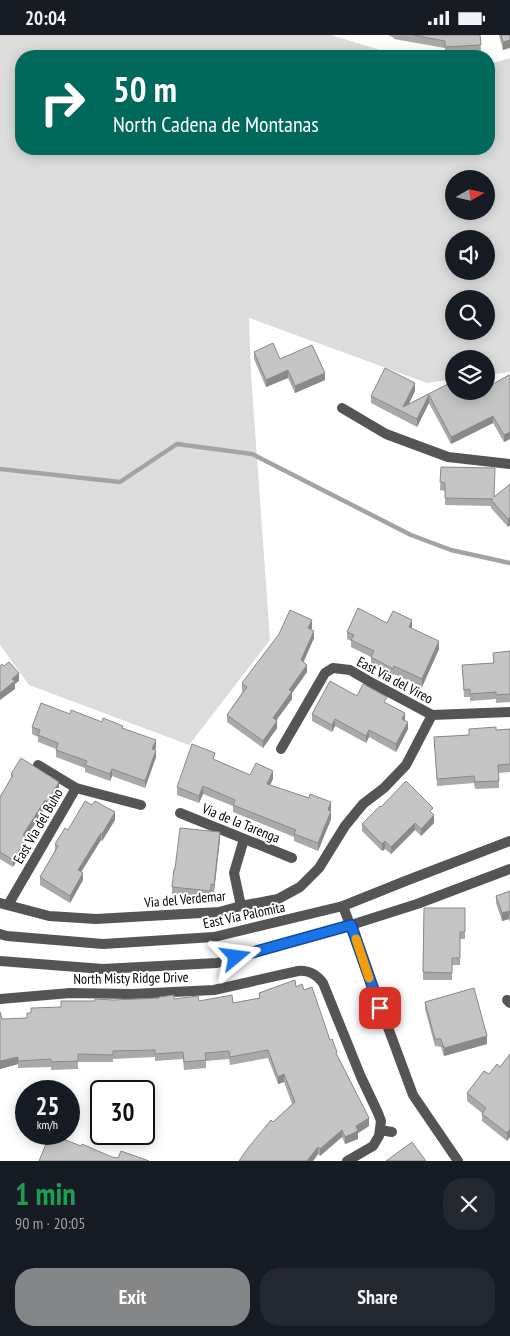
<!DOCTYPE html>
<html lang="en">
<head>
<meta charset="utf-8">
<style>
  body { margin:0; font-family:"PT Sans Narrow",sans-serif; background:#242831; color:#f1f3f6; height:100vh; display:flex; flex-direction:column; font-size:19px; white-space:nowrap }
  * { box-sizing:border-box; margin:0 }
  p { font-size:16px; color:#9ea1a6 }
  .icon { flex:none; width:28px; height:28px; fill:none; stroke:currentColor; stroke-width:2; stroke-linecap:round; stroke-linejoin:round }
  .map { position:relative; height:1126px; overflow:hidden }
  .details { display:flex; flex-direction:column; background:#171b24; flex:1 }
  .details>* { flex:none }
  .banner { position:absolute; left:15px; top:15px; width:480px; height:105px; border-radius:20px; box-shadow:0 2px 12px #0003; background:#00695c; color:#fff; overflow:hidden }
  .needle { width:32px; rotate:81deg }
  .controls { position:absolute; left:445px; top:135px; display:grid; gap:10px }
  .controls a { display:grid; place-items:center; width:50px; height:50px; border-radius:50%; background:#171b24; box-shadow:0 2px 12px #0003; font-size:25px }
  .speed { position:absolute; left:15px; top:1045px; display:flex; gap:10px; font-size:25px; font-weight:700; text-align:center }
  .speed>* { display:grid; place-content:center; width:65px; height:65px; border-radius:50%; background:#171b24; box-shadow:0 2px 12px #0003; line-height:1 }
  .speed small { font-size:12px; font-weight:400 }
  .speed .limit { border:2px solid #111; border-radius:8px; background:#fff; color:#111 }
  .pin { position:absolute; display:grid; place-items:center; width:42px; height:42px; color:#fff; margin:-21px; border-radius:10px; box-shadow:0 2px 8px #0006 }
  .me { position:absolute; width:55px; margin:-28px; rotate:74deg; stroke-linejoin:round; filter:drop-shadow(0 0 4px #0008) }
  .turn { display:flex; align-items:center; gap:18px; height:105px; padding:0 15px; font-size:22px }
  .turn .icon { width:65px; height:65px; stroke-width:2.5 }
  .turn b { display:block; font-size:35px; line-height:42px }
  .round { display:grid; place-items:center; flex:none; width:52px; height:52px; border-radius:20px; background:#242831 }
  .headline { display:flex; align-items:center; justify-content:space-between; height:85px; padding:0 15px }
  h1 { font-size:30px; font-weight:600; line-height:38px; color:#1e9e55 }
  .button { display:flex; gap:10px; margin-top:auto; padding:10px 15px }
  .button a { flex:1; height:58px; border-radius:20px; background:#858687; color:#fff; font-size:20px; font-weight:600; line-height:58px; text-align:center }
  .button a+a { background:#242831; color:#f1f3f6 }
  .status { display:flex; justify-content:space-between; align-items:center; height:35px; padding:0 25px; background:#171b24; direction:ltr }
  .status svg { height:14px; fill:currentColor }
  .map>svg:first-child { display:block }
  .green { fill:#dcdcdc; fill-rule:evenodd }
  .lines { fill:none; stroke-linecap:round; stroke-linejoin:round }
  .stream { stroke:#a3a3a3; stroke-width:4.5 }
  .minor { stroke:#555; stroke-width:10 }
  .wall { fill:#a9a9a9 }
  .shaded-wall { fill:#898989 }
  .building { fill:#c4c4c4; stroke:#898989 }
  .route-casing { stroke:#114b97; stroke-width:12 }
  .route { stroke:#1a73e8; stroke-width:9 }
  .slow { stroke:#f59e0b; stroke-width:9 }
  .labels { text-anchor:middle; stroke-width:4; stroke-linejoin:round; paint-order:stroke }
  .street-label { font-size:14px; fill:#000; stroke:#fff }
</style>
</head>
<body>
<div class="status"><b>20:04</b><svg viewBox="0 0 49 12"><path d="M0 12V9h3v3zM5 12V6h3v6zM10 12V3h3v9zM15 12V0h3v12zM26 1h20v11H26zM47 4h2v5h-2z"/></svg></div>
<div class="map">
<svg width="510" height="1126" viewBox="0 0 510 1126">
  <rect width="100%" height="100%" fill="#fff"/>
  <path class="green" d="M0 0H331L400 21H21V114H489V28L497 27 510 23V337L486 340V324H454V344L427 348 249 283 251 339 270 605 189 710 29 650 0 610ZM454 144H486V176H454ZM454 204H486V236H454ZM454 264H486V296H454Z"/>
  <g class="lines">
    <path class="stream" d="M0 434 120 447 177 409 252 419 411 500 451 515 510 528"/>
    <g class="minor">
      <path d="M342 373 386 399 448 422 510 429"/>
      <path d="M281 714 325 638 333 633 350 635 374 649 432 680 510 677"/>
      <path d="M38 730 76 753 141 770"/>
      <path d="M180 778 292 823"/>
      <path d="M0 868 49 881 96 884 219 877 241 871 278 864 300 852 319 833 345 791 363 769 384 753 406 730 432 680"/>
      <path d="M8 870 76 753"/>
      <path d="M241 871 234 838 244 804"/>
      <path d="M343 871 413 1060 458 1126"/>
      <path d="M0 899 7 901 103 909 214 902 343 871 408 845 510 806"/>
      <path d="M0 926 103 934 217 928 351 890 417 869 510 834"/>
      <path d="M0 964 70 958 132 959 214 955 298 936C309 935 316 939 323 948L361 1042 378 1078 381 1086 379 1101 373 1111 347 1126"/>
      <path d="M507 965 510 968"/>
      <path d="M380 1095 392 1097"/>
    </g>
  </g>
  <g class="wall">
    <path d="M388 0H480L481 17 445 19V13L394 4V3Z"/>
    <path d="M499 0H510L503 15Z"/>
    <path d="M254 317 280 324 325 345 295 358 288 343 266 352 254 324Z"/>
    <path d="M510 342V404L504 407 493 388 451 409 429 368 417 392 371 368V361L415 356 409 369 452 347 454 356 472 361Z"/>
    <path d="M441 432 495 462 510 449V490L508 492 491 473V471L445 470V456L440 455Z"/>
    <path d="M387 588 412 593 439 614 422 652 394 639 393 641 371 630V622L351 612V606L347 604V597Z"/>
    <path d="M312 593 311 594 314 603 303 627 307 637 292 658V664L276 685 277 693 263 713 227 687V680L243 656H242V648Z"/>
    <path d="M510 616V667L496 668V664L470 666V662H464L462 630 493 628V618Z"/>
    <path d="M357 661 387 668 405 685 408 694 396 717 369 702 366 708 335 691 332 697 312 686V679Z"/>
    <path d="M70 679 102 687 123 693 156 712 155 715 156 722 145 753 112 741 110 746 85 737V733L56 722V714L38 707V702L32 699V692Z"/>
    <path d="M469 694 496 695 510 694V737L499 738V753L475 754 474 748 437 751 434 702 469 700Z"/>
    <path d="M215 725 250 740 273 744 270 750 331 774 330 776 331 784 318 816 294 806V802L233 777V771L203 759 199 768 177 760V752Z"/>
    <path d="M11 739 59 754 47 774 45 773 26 802 27 810 13 832 0 824V762L11 743Z"/>
    <path d="M381 772 433 780 434 788 421 801 415 795 391 819 385 814 382 816 362 796V789Z"/>
    <path d="M115 785 102 806 101 805 81 837 83 845 70 868 40 850V842L55 816V809L68 795Z"/>
    <path d="M220 804 214 857H211V863L172 859V852L175 834Z"/>
    <path d="M510 856V887L509 884 502 886 496 868V861Z"/>
    <path d="M424 873H465V904H460V930H452V945H423Z"/>
    <path d="M296 952 304 955 337 1020 369 1091 358 1098V1104L345 1109 342 1102 320 1121 318 1119 313 1126H239L273 1087 292 1069 284 1047 278 1049 268 1023 230 1030 229 1024 206 1026V1033L184 1035 183 1024 155 1026V1022L113 1024V1027H78V1034L51 1035V1032L18 1033V1029L0 1034V977L2 984 27 983 31 978 61 972 113 965 174 964 199 966 233 968 259 963V958Z"/>
    <path d="M425 967 487 1009 444 1021 441 1012 435 1011 425 974Z"/>
    <path d="M510 1019 507 1106 482 1086V1078L467 1066V1058L489 1039 500 1032Z"/>
  </g>
  <g class="shaded-wall">
    <path d="M510 5V13L503 15V7Z"/>
    <path d="M288 335V343L266 352V345Z"/>
    <path d="M325 338V345L295 358V351Z"/>
    <path d="M415 348V356L404 378 403 372Z"/>
    <path d="M429 360V368L417 392V384Z"/>
    <path d="M493 381V388L451 409V402Z"/>
    <path d="M510 397V404L504 407V400Z"/>
    <path d="M510 482V490L508 492V484Z"/>
    <path d="M312 585V593L308 600V593Z"/>
    <path d="M412 585V593L409 599V592Z"/>
    <path d="M314 596V603L301 633V625Z"/>
    <path d="M439 606V614L422 652V644Z"/>
    <path d="M307 630V637L292 658V664L273 690V683L289 655Z"/>
    <path d="M19 638V646L15 649V654L0 665V658L12 644Z"/>
    <path d="M405 678V685L402 684Z"/>
    <path d="M335 684V691L332 697V690Z"/>
    <path d="M277 686V693L263 713V706Z"/>
    <path d="M408 687V694L396 717V709Z"/>
    <path d="M369 695V702L366 708V701Z"/>
    <path d="M156 705V712L152 721V714Z"/>
    <path d="M156 715V722L145 753V746Z"/>
    <path d="M112 734V741L110 746V739Z"/>
    <path d="M273 736V744L267 756V749Z"/>
    <path d="M59 747V754L47 774V767Z"/>
    <path d="M203 751V759L199 768V761Z"/>
    <path d="M45 765V773L23 808V800Z"/>
    <path d="M331 767V774L328 783V775Z"/>
    <path d="M331 776V784L318 816V808Z"/>
    <path d="M115 777V785L102 806V799Z"/>
    <path d="M434 780V788L421 801V794Z"/>
    <path d="M415 788V795L391 819V812Z"/>
    <path d="M220 797V804L214 857V850Z"/>
    <path d="M101 798V805L78 842V835Z"/>
    <path d="M27 803V810L13 832V825Z"/>
    <path d="M385 806V814L382 816V809Z"/>
    <path d="M83 838V845L70 868V861Z"/>
    <path d="M509 876V884L502 886V878Z"/>
    <path d="M487 1001V1009L444 1021V1013Z"/>
    <path d="M18 1022V1029L0 1034V1026Z"/>
    <path d="M284 1039V1047L278 1049V1042Z"/>
    <path d="M369 1083V1091L358 1098V1104L345 1109V1102L356 1091Z"/>
    <path d="M510 1094V1102L507 1106V1098Z"/>
    <path d="M342 1095V1102L320 1121V1114Z"/>
    <path d="M318 1112V1119L313 1126H307Z"/>
  </g>
  <g class="building">
    <path d="M413 0H480L481 10 445 12V6Z"/>
    <path d="M501 0H510V5L503 7Z"/>
    <path d="M273 308 280 324 312 310 325 338 295 351 288 335 266 345 254 317Z"/>
    <path d="M385 333 415 348 403 372 452 347 454 350V356H469L472 361 481 356H486V353L509 340 510 342V397L504 400 493 381 451 402 429 360 417 384 371 361Z"/>
    <path d="M441 432 495 433 494 462 510 449V482L508 484 491 465 493 464 445 463V448L440 447Z"/>
    <path d="M358 573 387 588 393 576 412 585 409 592 439 606 422 644 394 631 393 634 371 622 374 616 351 605 354 600 347 597Z"/>
    <path d="M290 575 312 585 308 593 314 596 301 625 307 630 289 655 292 656 273 683 277 686 263 706 227 680 247 652 242 648 279 599Z"/>
    <path d="M510 616V659L496 660V657L470 659V654L464 655 462 630 494 628 493 618Z"/>
    <path d="M9 627 19 638 12 644 15 646 0 658V631L2 629 4 631Z"/>
    <path d="M330 646 357 661 363 649 387 662 384 667 405 678 402 684 408 687 396 709 369 695 366 701 335 684 332 690 312 679Z"/>
    <path d="M41 668 70 679 71 675 102 687 103 683 123 691 122 693 156 705 152 714 156 715 145 746 112 734 110 739 85 730 87 726 56 715 58 708 38 700 40 695 32 692Z"/>
    <path d="M496 692V695L510 694V729L498 730 499 746 475 747 474 741 437 744 434 702 469 700V694Z"/>
    <path d="M192 709 215 718 213 724 250 740 256 728 273 736 267 749 309 763 310 759 331 767 328 775 331 776 318 808 294 799 296 795 233 770 235 765 203 751 199 761 177 752Z"/>
    <path d="M21 723 59 747 47 767 45 765 23 800 27 803 13 825 0 817V762L13 740 11 739Z"/>
    <path d="M406 746 433 773 430 776 434 780 421 794 415 788 391 812 385 806 382 809 362 789 380 771 381 772Z"/>
    <path d="M85 766 92 770 95 766 115 777 102 799 101 798 78 835 83 838 70 861 40 842 58 811 55 809 65 793 68 795Z"/>
    <path d="M180 793 220 797 214 850 211 849V856L172 852 174 834H175Z"/>
    <path d="M510 856V880L509 876 502 878 496 861Z"/>
    <path d="M424 873H465V897H460V923H452V938L423 937Z"/>
    <path d="M295 945 296 952 302 949 304 955 312 952 330 1005 332 1004 337 1017 336 1018 369 1083 356 1091 358 1096 345 1102 342 1095 320 1114 318 1112 307 1126H239L248 1113 271 1085 273 1087 295 1067 284 1039 278 1042 268 1015 230 1022 229 1016 205 1018 206 1025 184 1027 183 1017 155 1019V1015L113 1016V1020L78 1019V1026L51 1027V1024L18 1026V1022L0 1026V977L2 984 27 983V978H31V973L61 972V966H95V964L113 965 159 963V962L174 960V964L198 961 199 966 232 960 233 968 260 963 259 958Z"/>
    <path d="M474 953 487 1001 444 1013 441 1004H435L425 967Z"/>
    <path d="M510 1019V1094L507 1098 482 1079 486 1073 467 1058 484 1036 489 1039 497 1029 500 1032Z"/>
    <path d="M50 1099 81 1111 82 1109 112 1122 118 1123 121 1116 149 1126H39Z"/>
    <path d="M412 1107 426 1126H386Z"/>
  </g>
  <g class="lines">
    <g class="route-casing">
      <path id="route" d="M236 922 351 890 380 973"/>
    </g>
    <use href="#route" class="route"/>
    <path class="slow" d="M356 904 369 943"/>
  </g>
  <g class="labels">
    <g class="street-label">
      <text transform="translate(395 645) rotate(28)" y="5">East Via del Vireo</text>
      <text transform="translate(241 788) rotate(22)" y="5">Via de la Tarenga</text>
      <text transform="translate(38 791) rotate(-60)" y="5">East Via del Buho</text>
      <text transform="translate(185 864) rotate(-5)" y="5">Via del Verdemar</text>
      <text transform="translate(244 880) rotate(-12)" y="5">East Via Palomita</text>
      <text transform="translate(131 943) rotate(-1)" y="5">North Misty Ridge Drive</text>
    </g>
  </g>
</svg>
<div class="controls">
<a><svg class="needle" viewBox="-14 -14 28 28"><path d="M0-13l5 13h-10z" fill="#e53935"/><path d="M0 13l5-13h-10z" fill="#9ea1a6"/></svg></a>
<a><svg class="icon" aria-label="sound" viewBox="0 0 24 24"><path d="M4 9h4l5-4v14l-5-4H4zM17 9q2 3 0 6"/></svg></a>
<a><svg class="icon" aria-label="search" viewBox="0 0 24 24"><circle cx="10" cy="10" r="6"/><path d="M15 15l6 6"/></svg></a>
<a><svg class="icon" aria-label="layers" viewBox="0 0 24 24"><path d="M12 4l9 5-9 5-9-5zM3 14l9 5 9-5"/></svg></a>
</div>
<div class="speed"><div>25<small>km/h</small></div><div class="limit">30</div></div>
<div class="pin" style="left:380px;top:973px;background:#d93025"><svg class="icon" aria-label="arrive" viewBox="0 0 24 24"><path d="M6 21V4h12l-3 4 3 4H6"/></svg></div>
<svg class="me" style="left:236px;top:922px" viewBox="-20 -20 40 40"><path d="M0-17L14 15 0 8-14 15z" fill="#1a73e8" stroke="#fff" stroke-width="4"/></svg>
<div class="banner">
<div class="turn"><svg class="icon" aria-label="right" viewBox="0 0 24 24"><path d="M7 20v-9h11M14 6l5 5-5 5"/></svg><div><b>50 m</b>North Cadena de Montanas</div></div>
</div>
</div>
<section class="details">
<div class="headline"><div><h1>1 min</h1><p>90 m · 20:05</p></div><a class="round"><svg class="icon" aria-label="close" viewBox="0 0 24 24"><path d="M6 6l12 12M18 6L6 18"/></svg></a></div>
<div class="button"><a>Exit</a><a>Share</a></div>
</section>
</body>
</html>
